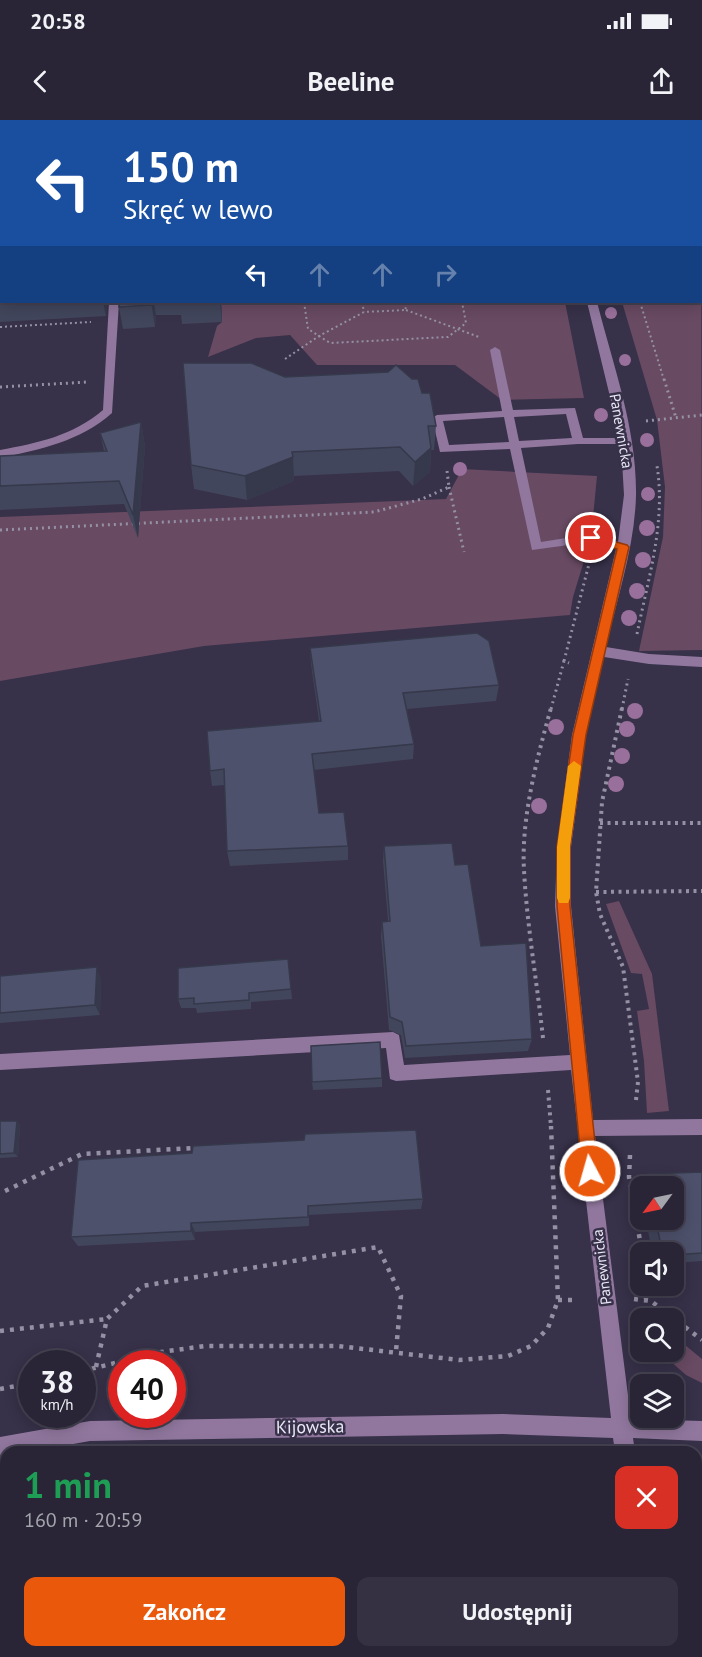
<!DOCTYPE html>
<html lang="pl">
<head>
<meta charset="utf-8">
<style>
  body { margin:0; font-family:"PT Sans",sans-serif; background:#353142; color:#f1f3f6; height:100vh; display:flex; flex-direction:column; font-size:22px; white-space:nowrap }
  * { box-sizing:border-box; margin:0 }
  p { font-size:20px; color:#a5a5ad }
  .icon { flex:none; width:33px; height:33px; fill:none; stroke:currentColor; stroke-width:2; stroke-linecap:round; stroke-linejoin:round }
  .map { position:relative; flex:1; overflow:hidden }
  .sheet { position:absolute; left:0px; top:1326px; width:702px; height:212px; display:flex; flex-direction:column; background:#292537; border-radius:18px 18px 0 0; box-shadow:0 3px 15px #0003,0 0 0 2px #454252 }
  .sheet>* { flex:none }
  .top-card { position:absolute; left:0px; top:0px; width:702px; height:183px; box-shadow:0 3px 15px #0003,0 0 0 2px #454252; background:#1a4fa0; color:#fff; overflow:hidden }
  .needle { width:39px; rotate:237deg }
  .buttons { position:absolute; left:630px; top:1056px; display:grid; gap:12px }
  .buttons a { display:grid; place-items:center; width:54px; height:54px; border-radius:12px; background:#292537; box-shadow:0 3px 15px #0003,0 0 0 2px #454252; font-size:30px }
  .speed { position:absolute; left:18px; top:1230px; display:flex; gap:12px; font-size:30px; font-weight:700; text-align:center }
  .speed>* { display:grid; place-content:center; width:78px; height:78px; border-radius:50%; background:#292537; box-shadow:0 3px 15px #0003,0 0 0 2px #454252; line-height:1 }
  .speed small { font-size:15px; font-weight:400 }
  .speed .limit { border:9px solid #d22; background:#fff; color:#111 }
  .pin { position:absolute; display:grid; place-items:center; width:51px; height:51px; color:#fff; margin:-26px; border:3px solid #fff; border-radius:50%; box-shadow:0 2px 6px #0007 }
  .me { position:absolute; width:66px; margin:-33px; rotate:354deg; stroke-linejoin:round; filter:drop-shadow(0 0 4px #0008) }
  .turn { display:flex; align-items:center; gap:21px; height:126px; padding:0 24px; font-size:27px }
  .turn .icon { width:78px; height:78px; stroke-width:2.5 }
  .turn b { display:block; font-size:42px; line-height:51px }
  .lanes { display:flex; align-items:center; height:57px; padding:0 24px; background:#0003; justify-content:center; gap:30px; direction:ltr }
  .lanes .off { opacity:.35 }
  .round { display:grid; place-items:center; flex:none; width:63px; height:63px; border-radius:12px; background:#353142 }
  .headline { display:flex; align-items:center; justify-content:space-between; height:102px; padding:0 24px }
  h1 { font-size:36px; font-weight:700; line-height:45px; color:#1e9e55 }
  .action { display:flex; gap:12px; margin-top:auto; padding:12px 24px }
  .action a { flex:1; height:69px; border-radius:12px; background:#ea580c; color:#fff; font-size:24px; font-weight:700; line-height:69px; text-align:center }
  .action a+a { background:#353142; color:#f1f3f6 }
  .status { display:flex; justify-content:space-between; align-items:center; height:42px; padding:0 30px; background:#292537; direction:ltr }
  .status svg { height:16px; fill:currentColor }
  header { display:flex; justify-content:space-between; align-items:center; height:78px; padding:0 24px; background:#292537; font-size:27px; font-weight:700 }
  .map>svg:first-child { display:block }
  .green { fill:#684a62 }
  .lines { fill:none; stroke-linecap:round; stroke-linejoin:round }
  .path-far3 { stroke:#9591a4; stroke-width:2; stroke-dasharray:2 3; stroke-linecap:butt }
  .path-far2 { stroke:#9591a4; stroke-width:3; stroke-dasharray:2 4; stroke-linecap:butt }
  .path-far1 { stroke:#9591a4; stroke-width:4; stroke-dasharray:3 4.5; stroke-linecap:butt }
  .path { stroke:#9591a4; stroke-width:4.5; stroke-dasharray:4 6; stroke-linecap:butt }
  .minor { fill:#91779e; fill-rule:evenodd }
  .tree { fill:#99709b }
  .wall { fill:#42465c }
  .shaded-wall { fill:#36394b }
  .building { fill:#4d516b; stroke:#36394b; stroke-width:1.5 }
  .route { fill:#ea580c; stroke:#983908; stroke-width:1.5 }
  .slow { fill:#f59e0b }
  .labels { text-anchor:middle; stroke-width:5; stroke-linejoin:round; paint-order:stroke }
  .street-label { font-size:15px; fill:#eae7f6; stroke:#373149 }
  .near-street-label { font-size:18px; fill:#eae7f6; stroke:#373149 }
</style>
</head>
<body>
<div class="status"><b>20:58</b><svg viewBox="0 0 49 12"><path d="M0 12V9h3v3zM5 12V6h3v6zM10 12V3h3v9zM15 12V0h3v12zM26 1h20v11H26zM47 4h2v5h-2z"/></svg></div>
<header><svg class="icon" aria-label="back" viewBox="0 0 24 24"><path d="M15 5l-7 7 7 7"/></svg>Beeline<svg class="icon" aria-label="share" viewBox="0 0 24 24"><path d="M12 15V3M7 8l5-5 5 5M5 13v7h14v-7"/></svg></header>
<div class="map">
<svg width="702" height="1537" viewBox="0 0 702 1537">
  <rect width="100%" height="100%" fill="#373149"/>
  <g class="green">
    <path d="M701 30 702 530 639 531 663 417 665 367 657 300 622 182H700Z"/>
    <path d="M221 182H565L584 278 502 280 455 245H317L290 215 256 218 208 237 217 206 222 202Z"/>
    <path d="M462 349 597 356 591 418 573 477 570 495 204 526 0 561V397L446 379Z"/>
    <path d="M619 781 652 854 669 991 647 993 644 941 637 891 649 889 642 854 631 853 606 784Z"/>
    <path d="M674 1216 702 1239V1263L686 1255 660 1232H674Z"/>
  </g>
  <g class="lines">
    <g class="path-far3">
      <path d="M304 182 308 209 330 223 448 217 466 203 462 182"/>
      <path d="M362 182 364 192"/>
      <path d="M640 182 664 260"/>
      <path d="M406 190 479 217"/>
      <path d="M0 207 91 202"/>
      <path d="M285 239 319 216 364 192 406 190 404 182"/>
    </g>
    <g class="path-far2">
      <path d="M664 259 676 298"/>
      <path d="M0 267 88 262"/>
      <path d="M646 301 702 295"/>
      <path d="M449 367 464 432"/>
      <path d="M0 410 374 392 422 379 449 367 447 351"/>
      <path d="M637 514C648 459 666 403 657 346"/>
      <path d="M564 541 590 440"/>
      <path d="M551 589 564 541 569 543"/>
      <path d="M622 589 628 559"/>
    </g>
    <g class="path-far1">
      <path d="M622 588 602 682 596 772 600 794 623 847 638 962 636 980"/>
      <path d="M600 703H702"/>
      <path d="M596 772 702 771"/>
      <path d="M543 918C537 862 527 806 524 750 521 698 537 638 551 588"/>
      <path d="M548 970 551 1007"/>
    </g>
    <g class="path">
      <path d="M630 1035 629 1057 642 1132"/>
      <path d="M5 1071 82 1034 196 1028"/>
      <path d="M645 1166 646 1179"/>
      <path d="M634 1179 651 1181 702 1220"/>
      <path d="M558 1180H578"/>
      <path d="M0 1211 107 1199"/>
      <path d="M96 1247 107 1199 142 1166 378 1127 401 1176 396 1231"/>
      <path d="M82 1251 161 1232 205 1226H338L459 1240 508 1236 531 1226 548 1208 558 1180 551 1006"/>
      <path d="M0 1269 32 1263"/>
      <path d="M700 1491 702 1504"/>
      <path d="M605 1532 606 1537"/>
    </g>
    <g class="minor">
      <path d="M522 0H530L531 2H523Z"/>
      <rect x="0" y="108" width="2" height="6"/>
      <path d="M109 182H119L112 293C79 322 41 329 0 338V330C38 323 72 316 103 290Z"/>
      <path d="M587 182H597C613 245 637 309 636 375 635 426 617 478 606 527L649 534 702 537V547L649 544 604 537 586 615 571 727V786L593 1000 702 999V1015L595 1016 631 1299 702 1301V1321L633 1318 635 1332H615L613 1318 503 1314 90 1321 28 1332H6V1336L0 1337V1317L90 1301 503 1294 611 1298 571 950 396 961 390 959 386 928 0 950V934L393 912 399 915 404 945 570 935 555 786 557 727 572 615 616 429 591 422 532 430 510 329 440 332 432 298 437 295 502 291 490 230 495 227 500 230 513 290 575 288 583 318H620ZM566 294 572 318 519 321 514 297ZM504 297 509 322 449 325 443 301ZM578 324H621L624 375 618 422 591 414 541 422 521 328Z"/>
      <path d="M642 1532H664L665 1537H643Z"/>
    </g>
  </g>
  <g class="tree">
    <circle cx="611" cy="193" r="6"/>
    <circle cx="625" cy="240" r="6"/>
    <circle cx="601" cy="295" r="7"/>
    <circle cx="647" cy="320" r="7"/>
    <circle cx="460" cy="349" r="7"/>
    <circle cx="648" cy="374" r="7"/>
    <circle cx="647" cy="408" r="8"/>
    <circle cx="643" cy="440" r="8"/>
    <circle cx="637" cy="471" r="8"/>
    <circle cx="629" cy="498" r="8"/>
    <circle cx="635" cy="591" r="8"/>
    <circle cx="556" cy="607" r="8"/>
    <circle cx="627" cy="609" r="8"/>
    <circle cx="622" cy="636" r="8"/>
    <circle cx="616" cy="664" r="8"/>
    <circle cx="539" cy="686" r="8"/>
  </g>
  <g class="wall">
    <path d="M29 0H489L490 2H29Z"/>
    <path d="M562 0H702V15H700V2H563Z"/>
    <path d="M0 112H2V182H107L106 196 0 202Z"/>
    <path d="M118 182H221L222 202 182 204 181 195H156L155 207 123 209Z"/>
    <path d="M285 257 436 306 434 330H431L430 352 413 366 399 351 294 356V361L247 380 194 369 191 345Z"/>
    <path d="M141 302 145 326 138 418 124 384 0 390V336L104 331 100 313Z"/>
    <path d="M310 528 499 565 496 581 407 589 414 624 413 639 314 650 319 693 348 726V740L230 746 227 731 225 665 212 666 210 651 319 601 311 544Z"/>
    <path d="M384 726 455 745 481 826 532 919 528 931 405 938 401 915 389 910 381 816 382 802 388 801 383 741Z"/>
    <path d="M288 839 292 879 251 882V889L197 893 196 888H181L178 879Z"/>
    <path d="M0 856 101 858 100 895 0 903Z"/>
    <path d="M382 958V967L313 970 312 962Z"/>
    <path d="M0 1001H17L20 1005 18 1037 0 1038Z"/>
    <path d="M78 1040 423 1079 421 1089 309 1095V1106L195 1112V1120L78 1126 71 1117Z"/>
    <path d="M702 1052V1141L674 1143V1132H652L646 1100H674V1066H640V1070L639 1064 647 1054Z"/>
    <path d="M15 1532H32V1537H0V1533Z"/>
  </g>
  <g class="shaded-wall">
    <path d="M103 182H107L106 196Z"/>
    <path d="M151 182H154L156 195 155 207Z"/>
    <path d="M220 182H221L222 202Z"/>
    <path d="M141 302 145 326 138 418 133 395Z"/>
    <path d="M431 328 430 352 413 366 415 342Z"/>
    <path d="M293 337 294 361 247 380 245 356Z"/>
    <path d="M97 847 101 858 100 895 95 885Z"/>
    <path d="M17 1001 20 1005 18 1037 14 1033Z"/>
    <path d="M191 1103 195 1112V1120L191 1111Z"/>
    <path d="M2 1387 6 1388V1449L0 1520V1413Z"/>
    <path d="M24 1532H32V1537H23Z"/>
  </g>
  <g class="building">
    <path d="M105 0H489L490 2H104Z"/>
    <path d="M574 0H619L620 2H575Z"/>
    <rect x="0" y="112" width="2" height="68"/>
    <path d="M120 182H151V185L119 187Z"/>
    <path d="M179 182H199L179 183Z"/>
    <path d="M183 243H251L285 257 388 252 396 245 412 259H418L422 273H430L436 306H428L431 328 415 342 400 327 292 332 293 337 245 356 191 345Z"/>
    <path d="M141 302 133 395 119 361 0 366V336L107 331 100 313Z"/>
    <path d="M477 513 489 521 499 565 403 573 414 624 312 634 319 693 344 692 348 726 227 731 224 649 210 651 207 611 321 601 310 528Z"/>
    <path d="M452 723 455 745 468 744 481 826 526 823 532 919 406 926 402 902 390 897 382 802 390 801 384 726Z"/>
    <path d="M288 839 291 869 249 873V880L194 884V878L178 879V848Z"/>
    <path d="M97 847 95 885 0 893V856Z"/>
    <path d="M380 922 382 958 312 962 311 926Z"/>
    <path d="M0 1001H17L14 1033 0 1034Z"/>
    <path d="M416 1010 423 1079 308 1086V1097L191 1103V1111L71 1117 78 1040 192 1033 193 1026 304 1020 305 1014Z"/>
    <path d="M702 1052V1133L674 1135V1132H662L656 1100H674V1066H650L647 1054Z"/>
    <path d="M0 1387H2L0 1413Z"/>
    <path d="M24 1532 23 1537H0V1535Z"/>
    <path d="M286 1532H597L598 1537H286Z"/>
  </g>
  <path class="route" d="M591 415 627 425 629 427 586 615 570 727V786L598 1051 596 1056 590 1058 585 1056 582 1051 557 786V727L573 615 617 429 587 421V416Z"/>
  <path class="slow" d="M574 641 581 646 570 727V778L568 783H559L557 778V727L568 646Z"/>
  <g class="labels">
    <g class="street-label">
      <text transform="translate(621 311) rotate(80)" y="5">Panewnicka</text>
      <text transform="translate(602 1147) rotate(-97)" y="5">Panewnicka</text>
    </g>
    <g class="near-street-label">
      <text transform="translate(310 1307) rotate(-1)" y="6">Kijowska</text>
    </g>
  </g>
</svg>
<div class="buttons">
<a><svg class="needle" viewBox="-14 -14 28 28"><path d="M0-13l5 13h-10z" fill="#e53935"/><path d="M0 13l5-13h-10z" fill="#a5a5ad"/></svg></a>
<a><svg class="icon" aria-label="sound" viewBox="0 0 24 24"><path d="M4 9h4l5-4v14l-5-4H4zM17 9q2 3 0 6"/></svg></a>
<a><svg class="icon" aria-label="search" viewBox="0 0 24 24"><circle cx="10" cy="10" r="6"/><path d="M15 15l6 6"/></svg></a>
<a><svg class="icon" aria-label="layers" viewBox="0 0 24 24"><path d="M12 4l9 5-9 5-9-5zM3 14l9 5 9-5"/></svg></a>
</div>
<div class="speed"><div>38<small>km/h</small></div><div class="limit">40</div></div>
<div class="pin" style="left:591px;top:418px;background:#d93025"><svg class="icon" aria-label="arrive" viewBox="0 0 24 24"><path d="M6 21V4h12l-3 4 3 4H6"/></svg></div>
<svg class="me" style="left:590px;top:1051px" viewBox="-20 -20 40 40"><circle r="17" fill="#ea580c" stroke="#fff" stroke-width="3"/><path d="M0-11L8 9 0 5-8 9z" fill="#fff"/></svg>
<div class="top-card">
<div class="turn"><svg class="icon" aria-label="left" viewBox="0 0 24 24"><path d="M17 20v-9H6M10 6l-5 5 5 5"/></svg><div><b>150 m</b>Skręć w lewo</div></div>
<div class="lanes"><svg class="icon" aria-label="left" viewBox="0 0 24 24"><path d="M17 20v-9H6M10 6l-5 5 5 5"/></svg><svg class="icon off" aria-label="ahead" viewBox="0 0 24 24"><path d="M12 20V5M6 11l6-6 6 6"/></svg><svg class="icon off" aria-label="ahead" viewBox="0 0 24 24"><path d="M12 20V5M6 11l6-6 6 6"/></svg><svg class="icon off" aria-label="right" viewBox="0 0 24 24"><path d="M7 20v-9h11M14 6l5 5-5 5"/></svg></div>
</div>
<section class="sheet">
<div class="headline"><div><h1>1 min</h1><p>160 m · 20:59</p></div><a class="round" style="background:#d93025;color:#fff"><svg class="icon" aria-label="close" viewBox="0 0 24 24"><path d="M6 6l12 12M18 6L6 18"/></svg></a></div>
<div class="action"><a>Zakończ</a><a>Udostępnij</a></div>
</section>
</div>
</body>
</html>
